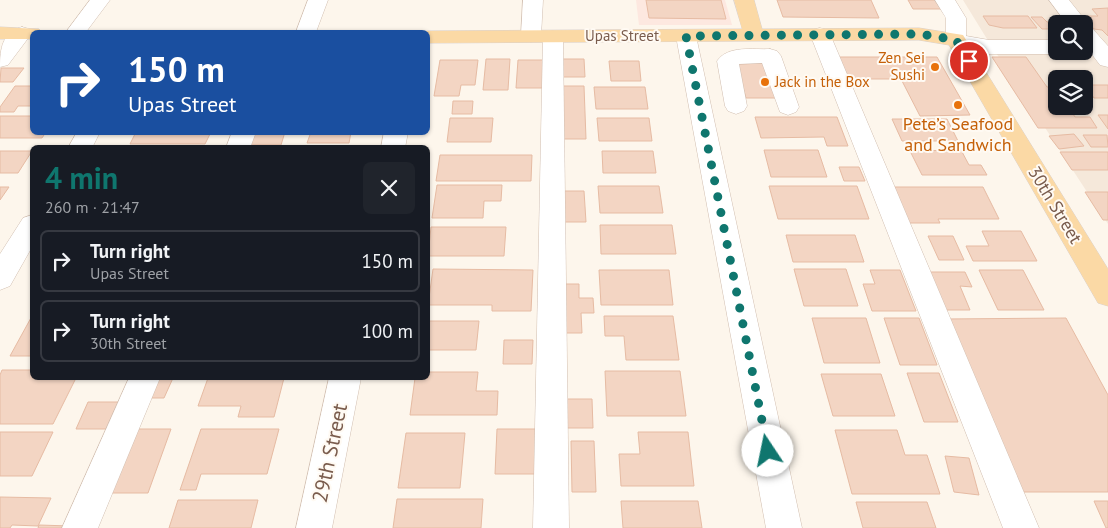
<!DOCTYPE html>
<html lang="en">
<head>
<meta charset="utf-8">
<style>
  body { margin:0; font-family:"PT Sans",sans-serif; background:#20242c; color:#f1f3f6; height:100vh; display:flex; flex-direction:column; font-size:19px; white-space:nowrap }
  * { box-sizing:border-box; margin:0 }
  p { font-size:16px; color:#9ea1a6 }
  .icon { flex:none; width:28px; height:28px; fill:none; stroke:currentColor; stroke-width:2; stroke-linecap:round; stroke-linejoin:round }
  .map { position:relative; flex:1; overflow:hidden }
  .sheet { position:absolute; left:30px; top:145px; width:400px; height:235px; display:flex; flex-direction:column; background:#171b24; border-radius:8px; box-shadow:0 1px 4px #0004 }
  .sheet>* { flex:none }
  .guide { position:absolute; left:30px; top:30px; width:400px; height:105px; border-radius:8px; box-shadow:0 1px 4px #0004; background:#1a4fa0; color:#fff; overflow:hidden }
  .buttons { position:absolute; left:1048px; top:15px; display:grid; gap:10px }
  .buttons a { display:grid; place-items:center; width:45px; height:45px; border-radius:8px; background:#171b24; box-shadow:0 1px 4px #0004; font-size:25px }
  .pin { position:absolute; display:grid; place-items:center; width:42px; height:42px; color:#fff; margin:-21px; border:2px solid #fff; border-radius:50%; box-shadow:0 1px 5px #0007 }
  .me { position:absolute; width:55px; margin:-28px; rotate:349deg; stroke-linejoin:round; filter:drop-shadow(0 0 4px #0008) }
  .turn { display:flex; align-items:center; gap:18px; height:105px; padding:0 15px; font-size:22px }
  .turn .icon { width:65px; height:65px; stroke-width:2.5 }
  .turn b { display:block; font-size:35px; line-height:42px }
  .round { display:grid; place-items:center; flex:none; width:52px; height:52px; border-radius:8px; background:#20242c }
  .overview { display:flex; align-items:center; justify-content:space-between; height:85px; padding:0 15px }
  h1 { font-size:30px; font-weight:600; line-height:38px; color:#0f766e }
  ul { padding:0; list-style:none }
  li { display:flex; align-items:center; gap:15px; height:62px; margin:0 10px 8px; padding:0 5px; border:2px solid #363941; border-radius:8px }
  li div { flex:1 }
  li b { display:block; font-size:19px }
  li em { font-style:normal }
  .map>svg:first-child { display:block }
  .residential { fill:#f5e8da; fill-rule:evenodd }
  .commercial { fill:#fde8e0 }
  .building { fill:#f3d5c3; stroke:#e6bba3 }
  .lines { fill:none; stroke-linecap:round; stroke-linejoin:round }
  .minor-casing { stroke:#d1beb0; stroke-width:1 }
  .major-casing { stroke:#dad1cd; stroke-width:1 }
  .minor { fill:#fff; fill-rule:evenodd }
  .major { fill:#fbd9a5; fill-rule:evenodd }
  .route { stroke:#0f766e; stroke-width:9; stroke-dasharray:0 16.2 }
  .food-dot { fill:#e8710a; stroke:#fffaf3; stroke-width:2 }
  .labels { text-anchor:middle; stroke-width:4; stroke-linejoin:round; paint-order:stroke }
  .far-street-label { font-size:15px; fill:#7a5c4d; stroke:#fffaf3 }
  .far-food-label { font-size:15px; fill:#c56008; stroke:#fffaf3; text-anchor:end }
  .food-label { font-size:18px; fill:#c56008; stroke:#fffaf3 }
  .street-label { font-size:18px; fill:#7a5c4d; stroke:#fffaf3 }
  .near-street-label { font-size:21px; fill:#7a5c4d; stroke:#fffaf3 }
</style>
</head>
<body>
<div class="map">
<svg width="1108" height="528" viewBox="0 0 1108 528">
  <rect width="100%" height="100%" fill="#fdf6ec"/>
  <path class="residential" d="M963 0H1108V224L987 39ZM1056 24H1084V51H1056ZM1056 79H1084V106H1056Z"/>
  <path class="commercial" d="M636 0H725L732 25H639Z"/>
  <g class="building">
    <path d="M646 0H721L726 19 649 18Z"/>
    <path d="M777 0H871L879 18 783 17Z"/>
    <path d="M908 0H941L946 9H913Z"/>
    <path d="M1108 8V36L1102 30 1094 29 1083 16H1098L1092 9Z"/>
    <path d="M983 16H1028L1037 28H1003L989 25Z"/>
    <path d="M1031 17H1042L1047 22 1068 21 1070 24H1056V34L1052 29H1042Z"/>
    <path d="M833 57H937L970 115 920 116 901 79H842Z"/>
    <path d="M992 57H1026L1047 87H1056V106H1068L1075 117H1090L1097 128H1038Z"/>
    <path d="M486 59H510L508 90H483Z"/>
    <path d="M559 59H584L585 77H560Z"/>
    <path d="M440 60H478L475 85H461L459 96H434Z"/>
    <path d="M518 60H543V88H516Z"/>
    <path d="M609 61H639L641 81H611Z"/>
    <path d="M771 63 783 98H746L736 64Z"/>
    <path d="M1 68H24L13 82H0Z"/>
    <path d="M1085 85H1108V98H1094Z"/>
    <path d="M15 86H32V106H18L14 112H0V107Z"/>
    <path d="M560 86H584L586 139H561Z"/>
    <path d="M594 87H645L648 109H596Z"/>
    <path d="M453 101H473L472 114H452Z"/>
    <path d="M1098 115H1108V129Z"/>
    <path d="M0 116H32V132H46L42 138H0Z"/>
    <path d="M755 117H837L848 146H827L824 137 761 138Z"/>
    <path d="M450 118H493L491 142H447Z"/>
    <path d="M597 118H649L652 141H599Z"/>
    <path d="M892 119H947L958 141H902Z"/>
    <path d="M136 132H211L205 144H130Z"/>
    <path d="M254 132H285L281 145H249Z"/>
    <path d="M311 132H351L349 143H307Z"/>
    <path d="M1074 134 1084 146 1059 149 1049 136Z"/>
    <path d="M1083 135H1107L1108 147H1091Z"/>
    <path d="M764 150H818L827 177H771Z"/>
    <path d="M961 150 969 165H981L987 175H922L910 151Z"/>
    <path d="M0 151H32L18 173H0Z"/>
    <path d="M602 151H653L656 173H603Z"/>
    <path d="M1060 152H1108V170H1072Z"/>
    <path d="M440 155H532L531 181H436Z"/>
    <path d="M839 167H859L865 181H844Z"/>
    <path d="M437 185H502L501 201H484L483 218H432Z"/>
    <path d="M598 186H659L663 213H600Z"/>
    <path d="M769 186H857L869 219H778Z"/>
    <path d="M0 187H9L0 200Z"/>
    <path d="M889 187H983L999 219H938L940 223H904Z"/>
    <path d="M559 191H584L586 222H560Z"/>
    <path d="M1085 192H1108V220H1103Z"/>
    <path d="M600 225H672L676 254H601Z"/>
    <path d="M431 227H506L504 256H428Z"/>
    <path d="M982 231H1021L1037 261H973L966 246H989Z"/>
    <path d="M786 235H855L864 262H793Z"/>
    <path d="M928 236H953L964 260H939Z"/>
    <path d="M433 269 533 270 531 311H492V305H428Z"/>
    <path d="M794 269H846L858 306H804Z"/>
    <path d="M599 270H669L673 305H601Z"/>
    <path d="M870 270H900L916 311H872L863 284H875Z"/>
    <path d="M979 270H1023L1044 310H998Z"/>
    <path d="M925 272H965L972 287 960 286 970 310H941Z"/>
    <path d="M558 284H579V298H593L594 313H581L582 333H559Z"/>
    <path d="M32 316V356H10Z"/>
    <path d="M604 316H673L679 360H626L624 336H605Z"/>
    <path d="M812 318H866L880 363H824Z"/>
    <path d="M884 318H919L937 365H900Z"/>
    <path d="M1066 318 1108 395V492H1016L944 319Z"/>
    <path d="M428 321H479L476 350H428Z"/>
    <path d="M504 340H533L532 364H503Z"/>
    <path d="M2 370H32V378H76L53 424H0V375Z"/>
    <path d="M605 371H680L686 416H607Z"/>
    <path d="M428 372H478L476 391H498L497 415H410L415 378H428Z"/>
    <path d="M907 373H939L958 422H924Z"/>
    <path d="M821 374H881L895 416H833Z"/>
    <path d="M154 378H173L164 398H146Z"/>
    <path d="M208 378H284L274 417H238L241 406H198Z"/>
    <path d="M567 399H592L593 428H567Z"/>
    <path d="M88 402H122L111 429H76Z"/>
    <path d="M134 429H171L148 493H109Z"/>
    <path d="M201 429H279L267 474H201L196 490H180Z"/>
    <path d="M497 429H537V474H495Z"/>
    <path d="M835 430H897L905 455H927L940 494H852Z"/>
    <path d="M0 432H53L32 476H0Z"/>
    <path d="M638 432H688L694 486H621L619 454H640Z"/>
    <path d="M406 433H465L460 488H398Z"/>
    <path d="M571 441H594L596 492H572Z"/>
    <path d="M945 456 969 458 979 495 954 492Z"/>
    <path d="M0 497 51 498 38 526 12 525 10 528H0Z"/>
    <path d="M397 499H483L481 528H393Z"/>
    <path d="M178 500H258L251 528H169Z"/>
    <path d="M621 501H698L702 528H623Z"/>
    <path d="M1094 501H1108V528H1106Z"/>
    <path d="M856 502H927L936 528H863Z"/>
    <path d="M39 525 70 526 69 528H38Z"/>
  </g>
  <g class="lines">
    <g class="minor-casing">
      <g id="minor">
        <path d="M90 0H110L86 32H66Z"/>
        <path d="M308 0H328L316 32H296Z"/>
        <path d="M523 0H543L541 36 538 40 531 42 524 40 521 36Z"/>
        <path d="M935 0H955L966 18V36L989 40H1056V51H1064L1056 54H989L949 45 946 40V18Z"/>
        <path d="M1049 0H1069L1085 20 1087 26 1091 27 1108 46V67L1100 65 1084 44V24H1067Z"/>
        <path d="M22 27 29 29 32 33 8 65 0 67C0 49 2 32 22 27Z"/>
        <path d="M820 28 827 30 830 34 1039 528H1003L810 34 813 30Z"/>
        <path d="M686 30 693 32 696 36 802 528H766L676 36 679 32Z"/>
        <path d="M553 31 560 33 563 37 569 528H533L543 37 546 33Z"/>
        <path d="M770 49 777 51 781 56 799 107 796 112 788 115 780 112 762 63 739 64 747 106 744 111 736 114 728 111 725 106 717 61C728 45 753 50 770 49Z"/>
        <path d="M77 132H100L92 148H68Z"/>
        <path d="M232 132H256L250 148H226Z"/>
        <path d="M384 132H408L405 148H381Z"/>
        <path d="M32 215V247L10 286 0 290V254L23 218Z"/>
        <path d="M129 378H160L98 528H62Z"/>
        <path d="M329 378H361L332 528H296Z"/>
      </g>
    </g>
    <g class="major-casing">
      <g id="major">
        <path d="M734 0H754L762 29 919 28 963 35 1108 269V306L1098 303 949 45 919 40 428 43V32H421L428 31 742 29Z"/>
        <path d="M0 27 39 29 42 32H32V39H0Z"/>
      </g>
    </g>
    <use href="#minor" class="minor"/>
    <use href="#major" class="major"/>
  </g>
  <g class="lines">
    <path class="route" d="M768 451 686 36 920 34 956 40 969 61"/>
  </g>
  <g class="food-dot">
    <circle cx="935" cy="67" r="5"/>
    <circle cx="765" cy="82" r="5"/>
    <circle cx="958" cy="105" r="5"/>
  </g>
  <g class="labels">
    <g class="far-street-label">
      <text x="622" y="41">Upas Street</text>
    </g>
    <g class="far-food-label">
      <text x="925" y="63">Zen Sei<tspan x="925" dy="17">Sushi</tspan></text>
      <text x="775" y="87" text-anchor="start">Jack in the Box</text>
    </g>
    <g class="food-label">
      <text x="958" y="130">Pete’s Seafood<tspan x="958" dy="21">and Sandwich</tspan></text>
    </g>
    <g class="street-label">
      <text transform="translate(1055 205) rotate(59)" y="6">30th Street</text>
    </g>
    <g class="near-street-label">
      <text transform="translate(330 453) rotate(-78)" y="7">29th Street</text>
    </g>
  </g>
</svg>
<div class="buttons">
<a><svg class="icon" aria-label="search" viewBox="0 0 24 24"><circle cx="10" cy="10" r="6"/><path d="M15 15l6 6"/></svg></a>
<a><svg class="icon" aria-label="layers" viewBox="0 0 24 24"><path d="M12 4l9 5-9 5-9-5zM3 14l9 5 9-5"/></svg></a>
</div>
<div class="pin" style="left:969px;top:61px;background:#d93025"><svg class="icon" aria-label="arrive" viewBox="0 0 24 24"><path d="M6 21V4h12l-3 4 3 4H6"/></svg></div>
<svg class="me" style="left:768px;top:451px" viewBox="-20 -20 40 40"><circle r="19" fill="#fff"/><path d="M0-13L10 11 0 6-10 11z" fill="#0f766e"/></svg>
<div class="guide">
<div class="turn"><svg class="icon" aria-label="right" viewBox="0 0 24 24"><path d="M7 20v-9h11M14 6l5 5-5 5"/></svg><div><b>150 m</b>Upas Street</div></div>
</div>
<section class="sheet">
<div class="overview"><div><h1>4 min</h1><p>260 m · 21:47</p></div><a class="round"><svg class="icon" aria-label="close" viewBox="0 0 24 24"><path d="M6 6l12 12M18 6L6 18"/></svg></a></div>
<ul>
<li><svg class="icon" aria-label="right" viewBox="0 0 24 24"><path d="M7 20v-9h11M14 6l5 5-5 5"/></svg><div><b>Turn right</b><p>Upas Street</p></div><em>150 m</em></li>
<li><svg class="icon" aria-label="right" viewBox="0 0 24 24"><path d="M7 20v-9h11M14 6l5 5-5 5"/></svg><div><b>Turn right</b><p>30th Street</p></div><em>100 m</em></li>
</ul>
</section>
</div>
</body>
</html>
